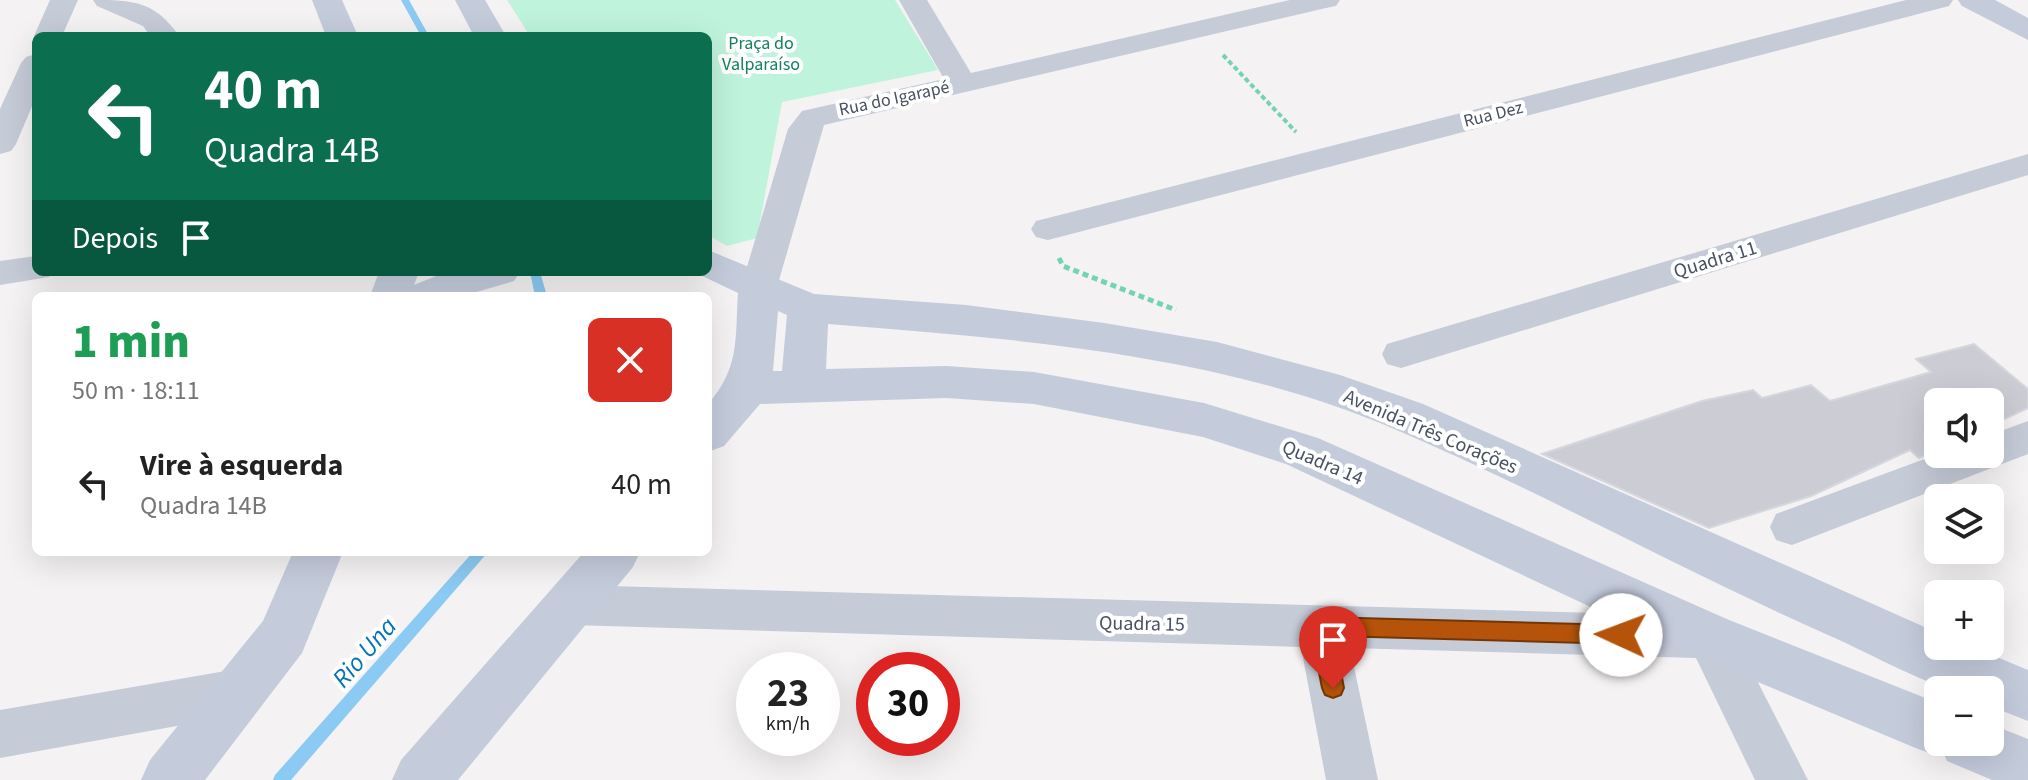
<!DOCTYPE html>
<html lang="pt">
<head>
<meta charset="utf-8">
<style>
  body { margin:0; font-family:"Source Sans 3",sans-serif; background:#f6f6f6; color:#222; height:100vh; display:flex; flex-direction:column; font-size:30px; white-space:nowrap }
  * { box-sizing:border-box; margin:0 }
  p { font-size:26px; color:#767676 }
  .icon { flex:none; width:44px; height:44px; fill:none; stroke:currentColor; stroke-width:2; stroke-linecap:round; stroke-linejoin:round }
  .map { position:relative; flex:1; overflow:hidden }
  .sheet { position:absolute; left:32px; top:292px; width:680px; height:264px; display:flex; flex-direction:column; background:#fff; border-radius:12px; box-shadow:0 8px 32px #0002 }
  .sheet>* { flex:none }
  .banner { position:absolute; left:32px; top:32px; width:680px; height:244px; border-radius:12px; box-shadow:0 8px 32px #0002; background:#0b6e4f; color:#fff; overflow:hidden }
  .fabs { position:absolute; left:1924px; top:388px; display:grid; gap:16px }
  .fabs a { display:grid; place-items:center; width:80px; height:80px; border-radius:12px; background:#fff; box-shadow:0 8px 32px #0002; font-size:40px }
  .speed { position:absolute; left:736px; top:652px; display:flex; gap:16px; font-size:40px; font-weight:700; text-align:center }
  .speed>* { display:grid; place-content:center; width:104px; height:104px; border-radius:50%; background:#fff; box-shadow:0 8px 32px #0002; line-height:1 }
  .speed small { font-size:20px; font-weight:400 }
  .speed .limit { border:12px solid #d22; background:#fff; color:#111 }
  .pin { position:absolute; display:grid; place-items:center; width:68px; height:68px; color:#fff; margin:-82px -34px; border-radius:50% 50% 50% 0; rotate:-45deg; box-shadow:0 0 8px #0007 }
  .pin .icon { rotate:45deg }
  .me { position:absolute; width:88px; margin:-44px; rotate:272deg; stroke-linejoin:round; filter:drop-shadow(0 0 6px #0008) }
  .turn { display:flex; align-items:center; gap:28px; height:168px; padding:0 40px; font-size:36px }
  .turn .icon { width:104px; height:104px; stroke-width:2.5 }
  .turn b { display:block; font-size:56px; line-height:68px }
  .then { display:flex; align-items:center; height:76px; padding:0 40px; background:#0003; gap:16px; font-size:30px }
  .round { display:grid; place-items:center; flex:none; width:84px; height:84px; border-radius:12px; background:#f6f6f6 }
  .head { display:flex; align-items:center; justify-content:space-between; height:136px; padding:0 40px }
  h1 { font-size:48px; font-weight:800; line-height:60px; color:#1e9e55 }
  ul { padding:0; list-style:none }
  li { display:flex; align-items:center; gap:24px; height:112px; padding:0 40px }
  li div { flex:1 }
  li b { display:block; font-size:30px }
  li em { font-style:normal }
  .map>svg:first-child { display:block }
  .green { fill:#c0f3dc }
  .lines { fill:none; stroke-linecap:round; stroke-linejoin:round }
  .stream { fill:#8bcaf2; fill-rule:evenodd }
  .building { fill:#cccdd4; stroke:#d6d7de; stroke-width:2 }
  .path-far1 { stroke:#75d3b5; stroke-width:4; stroke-dasharray:5 3; stroke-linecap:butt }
  .path { stroke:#75d3b5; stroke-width:5; stroke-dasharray:6 4; stroke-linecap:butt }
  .street { fill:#c5cbd7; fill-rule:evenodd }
  .secondary { fill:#c4cbdb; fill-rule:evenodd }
  .route { fill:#b45309; stroke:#753606; stroke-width:2 }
  .labels { text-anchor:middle; stroke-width:8; stroke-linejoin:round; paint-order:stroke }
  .far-park-label { font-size:18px; fill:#12835e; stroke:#fff }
  .far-street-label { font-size:18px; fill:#485161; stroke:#fff }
  .street-label { font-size:20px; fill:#485161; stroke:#fff }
  .near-water-label { font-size:26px; font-style:italic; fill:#0473b8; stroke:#fff }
</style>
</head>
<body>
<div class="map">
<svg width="2028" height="780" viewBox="0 0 2028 780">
  <rect width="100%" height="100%" fill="#f4f2f2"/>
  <path class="green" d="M507 0H895L938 70 782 102 757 238 727 246 708 235V36H530Z"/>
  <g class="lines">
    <g class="stream">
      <path d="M401 0H409L429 36H421Z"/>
      <path d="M530 272H540L547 296H535Z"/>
      <path d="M473 552H488L291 780H273L275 775Z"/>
    </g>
  </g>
  <path class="building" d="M1974 344 2028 389V408L1990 426V402H1938V451L1919 458 1910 450 1811 496 1709 528 1542 454 1702 401 1753 390 1762 398 1811 385 1830 401 1931 372 1916 359Z"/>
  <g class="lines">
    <path class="path-far1" d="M1223 55 1296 132"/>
    <path class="path" d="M1059 258 1063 266 1176 310"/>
    <g class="street">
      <path d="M50 0H78L62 36H36V39L34 36Z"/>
      <path d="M93 0C133 0 155 1 179 36H150L143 26 97 6Z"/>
      <path d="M899 0H927L971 73 1290 0H1340L1336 6 1326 8 824 125 777 287 772 296 759 300 746 296 741 287 788 129 802 111 944 79Z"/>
      <path d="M1906 0H1953L1949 6 1048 240 1036 237 1031 229 1036 221 1048 218Z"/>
      <path d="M36 54V97L16 144 11 151 0 154V109L21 63 26 57Z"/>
      <path d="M2028 154V175L1401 368 1387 364 1382 354 1387 344Z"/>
      <path d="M36 256V272H52L49 277 0 285V261Z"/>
      <path d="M2028 421V454L1792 545 1776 540 1770 527 1776 514 1938 454H1990V435Z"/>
      <path d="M573 585 1710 616 1727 622 1808 780H1755L1696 658 1350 648 1378 780H1326L1301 647 573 625 556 619 550 605 556 591Z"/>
      <path d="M243 668 261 675 268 691 261 707 243 714 0 758V710Z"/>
    </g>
    <g class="secondary">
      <path d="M312 0H342L358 36H326Z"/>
      <path d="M455 0H485L506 36H474Z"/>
      <path d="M1958 0H1995L2028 18V40L1962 6Z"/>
      <path d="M708 250 814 294 966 305 1104 323 1217 342 1340 375 1423 404 1938 633V646H1970L2028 670V721L1990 706V690C1979 690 1964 692 1953 690 1918 681 1863 650 1828 635 1681 570 1540 491 1392 428 1215 353 1017 339 828 324L826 369 946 366 1034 372 1204 403 1318 438 1729 620 1938 703V742H1990V724L2028 739V780H1992L1947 761 1944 754 1938 756 1918 749 1691 654 1286 464 1203 437 1034 404 946 398 760 404 724 446 708 452V404C740 368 735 338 738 293L694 272H708ZM778 311 787 315 782 371H773Z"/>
      <path d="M379 272H419L414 285 446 272H520L514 281 463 296H370Z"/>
      <path d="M293 552H343L302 653 205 780H141L150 760 263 621Z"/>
      <path d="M584 552H640L633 567 458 780H392L401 760Z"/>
    </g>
  </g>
  <path class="route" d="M1321 617 1621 625 1628 628 1631 635 1628 642 1621 644 1334 636 1344 688 1341 695 1333 698 1325 695 1322 688 1310 626 1313 620Z"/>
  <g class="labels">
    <g class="far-park-label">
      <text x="761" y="49">Praça do<tspan x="761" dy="21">Valparaíso</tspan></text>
    </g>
    <g class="far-street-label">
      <text transform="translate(894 98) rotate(-12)" y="6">Rua do Igarapé</text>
      <text transform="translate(1493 114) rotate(-14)" y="6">Rua Dez</text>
    </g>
    <g class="street-label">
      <text transform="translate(1715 259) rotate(-17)" y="7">Quadra 11</text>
      <text transform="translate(1431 431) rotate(23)" y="7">Avenida Três Corações</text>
      <text transform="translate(1323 462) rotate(23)" y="7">Quadra 14</text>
      <text transform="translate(1142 623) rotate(1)" y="7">Quadra 15</text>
    </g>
    <g class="near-water-label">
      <text transform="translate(364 652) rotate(-49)" y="9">Rio Una</text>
    </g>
  </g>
</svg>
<div class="fabs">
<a><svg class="icon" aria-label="sound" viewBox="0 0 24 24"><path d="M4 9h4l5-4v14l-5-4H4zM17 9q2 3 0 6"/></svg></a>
<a><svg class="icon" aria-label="layers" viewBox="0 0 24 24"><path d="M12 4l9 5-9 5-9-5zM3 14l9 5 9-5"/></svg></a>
<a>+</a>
<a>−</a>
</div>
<div class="speed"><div>23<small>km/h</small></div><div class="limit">30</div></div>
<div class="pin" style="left:1333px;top:688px;background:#d93025"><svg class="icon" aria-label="arrive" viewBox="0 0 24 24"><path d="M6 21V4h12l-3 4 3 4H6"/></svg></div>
<svg class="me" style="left:1621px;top:635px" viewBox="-20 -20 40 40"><circle r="19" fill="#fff"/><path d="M0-13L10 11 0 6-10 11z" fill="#b45309"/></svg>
<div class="banner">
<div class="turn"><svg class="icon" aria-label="left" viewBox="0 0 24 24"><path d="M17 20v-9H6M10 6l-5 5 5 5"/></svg><div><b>40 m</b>Quadra 14B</div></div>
<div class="then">Depois<svg class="icon" aria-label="arrive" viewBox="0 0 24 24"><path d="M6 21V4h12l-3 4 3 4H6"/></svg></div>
</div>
<section class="sheet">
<div class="head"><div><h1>1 min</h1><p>50 m · 18:11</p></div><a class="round" style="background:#d93025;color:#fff"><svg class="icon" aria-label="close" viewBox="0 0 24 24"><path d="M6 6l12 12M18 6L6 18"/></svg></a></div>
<ul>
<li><svg class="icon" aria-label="left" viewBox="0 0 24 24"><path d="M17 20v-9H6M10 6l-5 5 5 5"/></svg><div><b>Vire à esquerda</b><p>Quadra 14B</p></div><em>40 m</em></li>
</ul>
</section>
</div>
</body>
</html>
